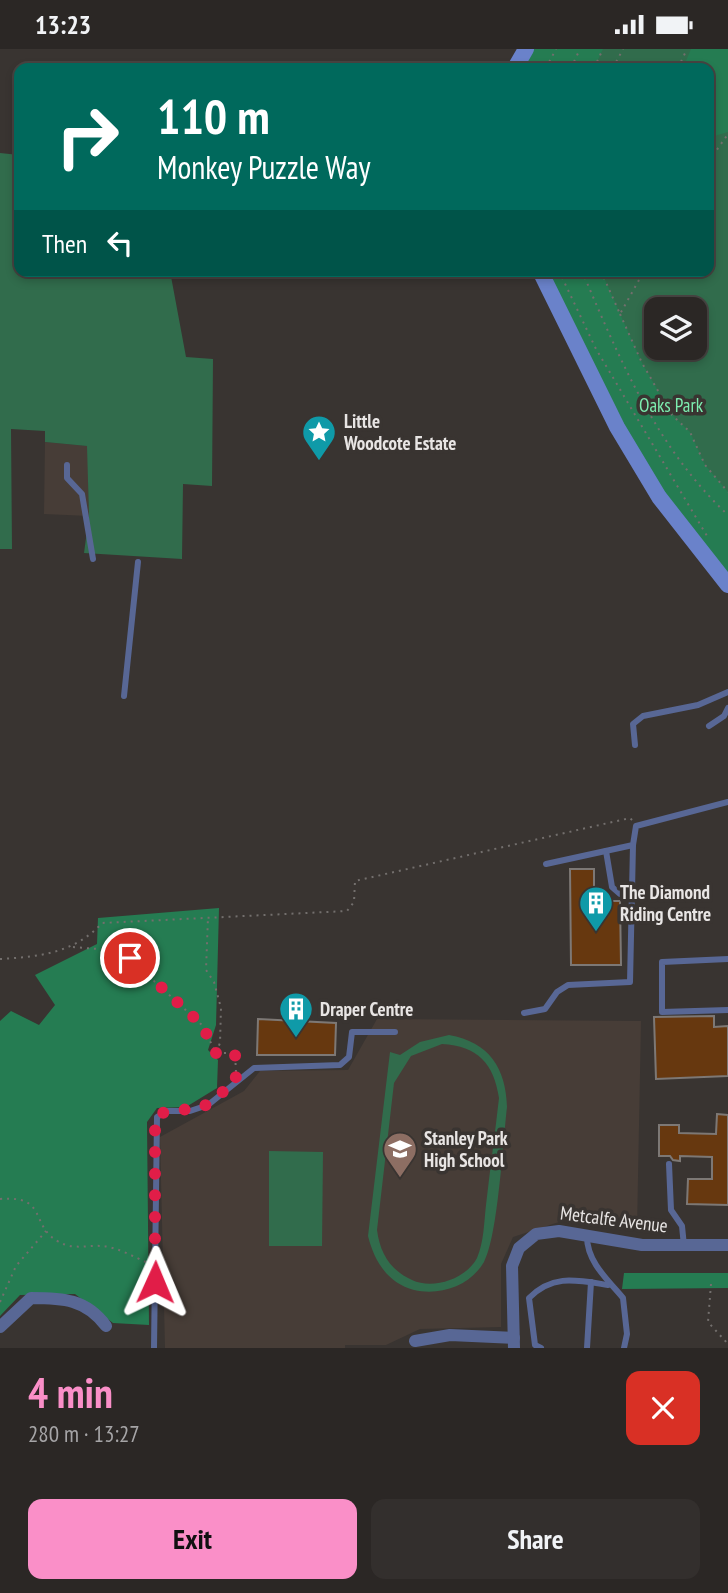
<!DOCTYPE html>
<html lang="en">
<head>
<meta charset="utf-8">
<style>
  body { margin:0; font-family:"PT Sans Narrow",sans-serif; background:#332f2d; color:#f1f3f6; height:100vh; display:flex; flex-direction:column; font-size:26px; white-space:nowrap }
  * { box-sizing:border-box; margin:0 }
  p { font-size:23px; color:#a6a5a7 }
  .icon { flex:none; width:38px; height:38px; fill:none; stroke:currentColor; stroke-width:2; stroke-linecap:round; stroke-linejoin:round }
  .map { position:relative; height:1299px; overflow:hidden }
  .panel { display:flex; flex-direction:column; background:#2b2725; flex:1 }
  .panel>* { flex:none }
  .top-card { position:absolute; left:14px; top:14px; width:700px; height:214px; border-radius:14px; box-shadow:0 4px 10px #0003,0 0 0 2px #474442; background:#00695c; color:#fff; overflow:hidden }
  .tools { position:absolute; left:644px; top:248px; display:grid; gap:14px }
  .tools a { display:grid; place-items:center; width:63px; height:63px; border-radius:14px; background:#2b2725; box-shadow:0 4px 10px #0003,0 0 0 2px #474442; font-size:35px }
  .pin { position:absolute; display:grid; place-items:center; width:60px; height:60px; color:#fff; margin:-30px; border:4px solid #fff; border-radius:50%; box-shadow:0 2px 7px #0007 }
  .me { position:absolute; width:77px; margin:-38px; rotate:1deg; stroke-linejoin:round; filter:drop-shadow(0 0 5px #0008) }
  .turn { display:flex; align-items:center; gap:24px; height:147px; padding:0 28px; font-size:32px }
  .turn .icon { width:91px; height:91px; stroke-width:2.5 }
  .turn b { display:block; font-size:49px; line-height:60px }
  .then { display:flex; align-items:center; height:66px; padding:0 28px; background:#0003; gap:14px; font-size:26px }
  .round { display:grid; place-items:center; flex:none; width:74px; height:74px; border-radius:14px; background:#332f2d }
  .headline { display:flex; align-items:center; justify-content:space-between; height:119px; padding:0 28px }
  h1 { font-size:42px; font-weight:800; line-height:52px; color:#fa8fc8 }
  .button { display:flex; gap:14px; margin-top:auto; padding:14px 28px }
  .button a { flex:1; height:80px; border-radius:14px; background:#fa8fc8; color:#111; font-size:28px; font-weight:800; line-height:80px; text-align:center }
  .button a+a { background:#332f2d; color:#f1f3f6 }
  .status { display:flex; justify-content:space-between; align-items:center; height:49px; padding:0 35px; background:#2b2725; direction:ltr }
  .status svg { height:19px; fill:currentColor }
  .map>svg:first-child { display:block }
  .built { fill:#473d37 }
  .green { fill:#316c4c; fill-rule:evenodd }
  .forest { fill:#257c52 }
  .building { fill:#67380f; stroke:#7d7875; stroke-width:2 }
  .lines { fill:none; stroke-linecap:round; stroke-linejoin:round }
  .path { stroke:#736f6d; stroke-width:2; stroke-dasharray:2 5; stroke-linecap:butt }
  .lane { stroke:#586795; stroke-width:6 }
  .street { stroke:#586795; stroke-width:12 }
  .secondary { stroke:#6a82ca; stroke-width:16 }
  .route { stroke:#e11d48; stroke-width:12; stroke-dasharray:0 21.6 }
  .labels { text-anchor:middle; stroke-width:7; stroke-linejoin:round; paint-order:stroke }
  .park-label { font-size:19px; fill:#7deeb0; stroke:#393431 }
  .poi-label { font-size:19px; font-weight:bold; fill:#e8e5e4; stroke:#393431; text-anchor:start }
  .street-label { font-size:19px; fill:#e8e5e4; stroke:#393431 }
</style>
</head>
<body>
<div class="status"><b>13:23</b><svg viewBox="0 0 49 12"><path d="M0 12V9h3v3zM5 12V6h3v6zM10 12V3h3v9zM15 12V0h3v12zM26 1h20v11H26zM47 4h2v5h-2z"/></svg></div>
<div class="map">
<svg width="728" height="1299" viewBox="0 0 728 1299">
  <rect width="100%" height="100%" fill="#393431"/>
  <g class="built">
    <path d="M45 393 88 397 89 467 44 465Z"/>
    <path d="M377 970 641 972 637 1181 562 1172 513 1188 501 1215V1278L420 1280 386 1296H345V1299H165L160 1088 244 1042 260 1022 348 1021Z"/>
  </g>
  <g class="green">
    <path d="M528 0H728V528L540 222H709V19H517ZM656 261H695V299H656Z"/>
    <path d="M0 104 19 106V222H170L186 308 213 310 212 437 183 435 182 510 84 504 89 467 87 397 45 393V382L11 380 12 500H0Z"/>
    <path d="M449 986C489 993 506 1019 507 1058 503 1092 498 1187 484 1213 470 1237 440 1247 414 1241 387 1234 374 1211 368 1187L390 1003 400 1006 420 993ZM442 995C478 997 494 1015 499 1049 495 1085 490 1120 486 1156 484 1173 484 1193 477 1209 466 1230 433 1241 412 1231 390 1221 380 1204 377 1181L394 1034 411 1007Z"/>
    <path d="M269 1102 323 1103 322 1197H269Z"/>
  </g>
  <g class="forest">
    <path d="M524 0H603L594 19H514Z"/>
    <path d="M691 0H728V83L711 88 709 84V19H683Z"/>
    <path d="M540 222H601L642 314 672 366 690 383 705 416 728 443V528L659 448Z"/>
    <path d="M219 859 216 976 208 1001 218 1011 217 1039 186 1058 157 1059 147 1073 149 1276 113 1274 75 1245 20 1246 0 1267V972L11 962 39 976 55 956 35 926 97 895 98 869Z"/>
    <path d="M624 1224H728V1239L622 1240Z"/>
  </g>
  <g class="building">
    <path d="M570 820H594V852H620L621 916H571Z"/>
    <path d="M714 967V978L728 977V1027L656 1030 654 968Z"/>
    <path d="M258 970 336 974 335 1006H257Z"/>
    <path d="M717 1065 728 1066V1156L687 1155 688 1130H712V1108L680 1107V1112L673 1111 670 1107H659V1076H679V1084L716 1085Z"/>
  </g>
  <g class="lines">
    <g class="path">
      <path d="M546 19 556 0"/>
      <path d="M571 19 580 0"/>
      <path d="M594 19 603 0"/>
      <path d="M613 19 623 0"/>
      <path d="M678 19 687 0"/>
      <path d="M709 112 728 85"/>
      <path d="M559 222 596 300 707 487"/>
      <path d="M582 222C619 309 657 400 728 466"/>
      <path d="M601 222 620 265 644 222"/>
      <path d="M620 265 642 314 672 366 690 383 705 416 728 443"/>
      <path d="M73 898 110 901 130 910 202 976 216 1004 220 994 221 959 214 933 206 921 208 868"/>
      <path d="M0 910C38 908 75 904 102 874L347 862 354 853 355 832 630 769 632 771"/>
      <path d="M217 1004H235L236 1023"/>
      <path d="M0 1150C49 1146 29 1177 59 1193 73 1201 87 1196 102 1197 117 1198 134 1208 148 1214"/>
      <path d="M711 1235 708 1273 728 1295"/>
      <path d="M0 1253 16 1217 46 1182"/>
    </g>
    <g class="lane">
      <path d="M67 416V429L82 445 93 510"/>
      <path d="M124 647 138 513"/>
      <path d="M709 677 724 667 728 659"/>
      <path d="M635 696 633 675 643 667 698 656 728 643"/>
      <path d="M606 802 612 838 620 845H633"/>
      <path d="M546 815 633 796 636 777 728 753"/>
      <path d="M728 910 662 913V963L728 961"/>
      <path d="M524 964 545 960 557 943 568 936 630 933 633 796"/>
      <path d="M669 1115 671 1161 682 1177 684 1197"/>
      <path d="M587 1188C587 1213 609 1232 623 1249L627 1285 624 1299"/>
      <path d="M154 1299 157 1068 167 1062H190L208 1056 254 1019 340 1016 349 1008 352 983H395"/>
      <path d="M541 1299 535 1296 529 1249C553 1225 576 1231 608 1236"/>
      <path d="M587 1299 591 1233"/>
    </g>
    <g class="street">
      <path d="M0 1278 31 1249C63 1249 86 1250 106 1277"/>
      <path d="M415 1292 450 1286 514 1289"/>
      <path d="M514 1299 512 1217 519 1199 536 1185 559 1182 642 1196H728"/>
    </g>
    <g class="secondary">
      <path d="M515 19 526 0"/>
      <path d="M540 222 617 378 659 448 728 536"/>
    </g>
  </g>
  <g class="lines">
    <path class="route" d="M130 909 202 976 216 1004H235L236 1033 203 1058 161 1064 155 1073V1233"/>
  </g>
  <defs>
    <g id="sight-pin" transform="scale(1.75)"><path d="M0 17L-7.5 6A9.5 9.5 0 1 1 7.5 6Z" fill="#0f9aa8" stroke="#393431"/><path d="M0-6L1.8-2.2L6-1.7L2.9 1.2L3.7 5.4L0 3.3L-3.7 5.4L-2.9 1.2L-6-1.7L-1.8-2.2Z" fill="#fff"/></g>
    <g id="building-pin" transform="scale(1.75)"><path d="M0 17L-7.5 6A9.5 9.5 0 1 1 7.5 6Z" fill="#0f9aa8" stroke="#393431"/><path d="M-4-6H4V6H1V3H-1V6H-4ZM-2.5-4.3h1.7v1.8h-1.7ZM.8-4.3h1.7v1.8H.8ZM-2.5-1h1.7V.8h-1.7ZM.8-1h1.7V.8H.8Z" fill="#fff"/></g>
    <g id="school-pin" transform="scale(1.75)"><path d="M0 17L-7.5 6A9.5 9.5 0 1 1 7.5 6Z" fill="#8d6e63" stroke="#393431"/><path d="M0-5L7-2L0 1L-7-2ZM-4 1L0 2.5L4 1V4Q0 6-4 4Z" fill="#fff"/></g>
  </defs>
  <g fill-rule="evenodd">
    <use href="#sight-pin" x="319" y="383"/>
    <use href="#building-pin" x="596" y="854"/>
    <use href="#building-pin" x="296" y="960"/>
    <use href="#school-pin" x="400" y="1100"/>
  </g>
  <g class="labels">
    <g class="park-label">
      <text x="671" y="363">Oaks Park</text>
    </g>
    <g class="poi-label">
      <text x="344" y="379">Little<tspan x="344" dy="22">Woodcote Estate</tspan></text>
      <text x="620" y="850">The Diamond<tspan x="620" dy="22">Riding Centre</tspan></text>
      <text x="320" y="967">Draper Centre</text>
      <text x="424" y="1096">Stanley Park<tspan x="424" dy="22">High School</tspan></text>
    </g>
    <g class="street-label">
      <text transform="translate(614 1170) rotate(7)" y="7">Metcalfe Avenue</text>
    </g>
  </g>
</svg>
<div class="tools">
<a><svg class="icon" aria-label="layers" viewBox="0 0 24 24"><path d="M12 4l9 5-9 5-9-5zM3 14l9 5 9-5"/></svg></a>
</div>
<div class="pin" style="left:130px;top:909px;background:#d93025"><svg class="icon" aria-label="arrive" viewBox="0 0 24 24"><path d="M6 21V4h12l-3 4 3 4H6"/></svg></div>
<svg class="me" style="left:155px;top:1233px" viewBox="-20 -20 40 40"><path d="M0-17L14 15 0 8-14 15z" fill="#e11d48" stroke="#fff" stroke-width="4"/></svg>
<div class="top-card">
<div class="turn"><svg class="icon" aria-label="right" viewBox="0 0 24 24"><path d="M7 20v-9h11M14 6l5 5-5 5"/></svg><div><b>110 m</b>Monkey Puzzle Way</div></div>
<div class="then">Then<svg class="icon" aria-label="left" viewBox="0 0 24 24"><path d="M17 20v-9H6M10 6l-5 5 5 5"/></svg></div>
</div>
</div>
<section class="panel">
<div class="headline"><div><h1>4 min</h1><p>280 m · 13:27</p></div><a class="round" style="background:#d93025;color:#fff"><svg class="icon" aria-label="close" viewBox="0 0 24 24"><path d="M6 6l12 12M18 6L6 18"/></svg></a></div>
<div class="button"><a>Exit</a><a>Share</a></div>
</section>
</body>
</html>
